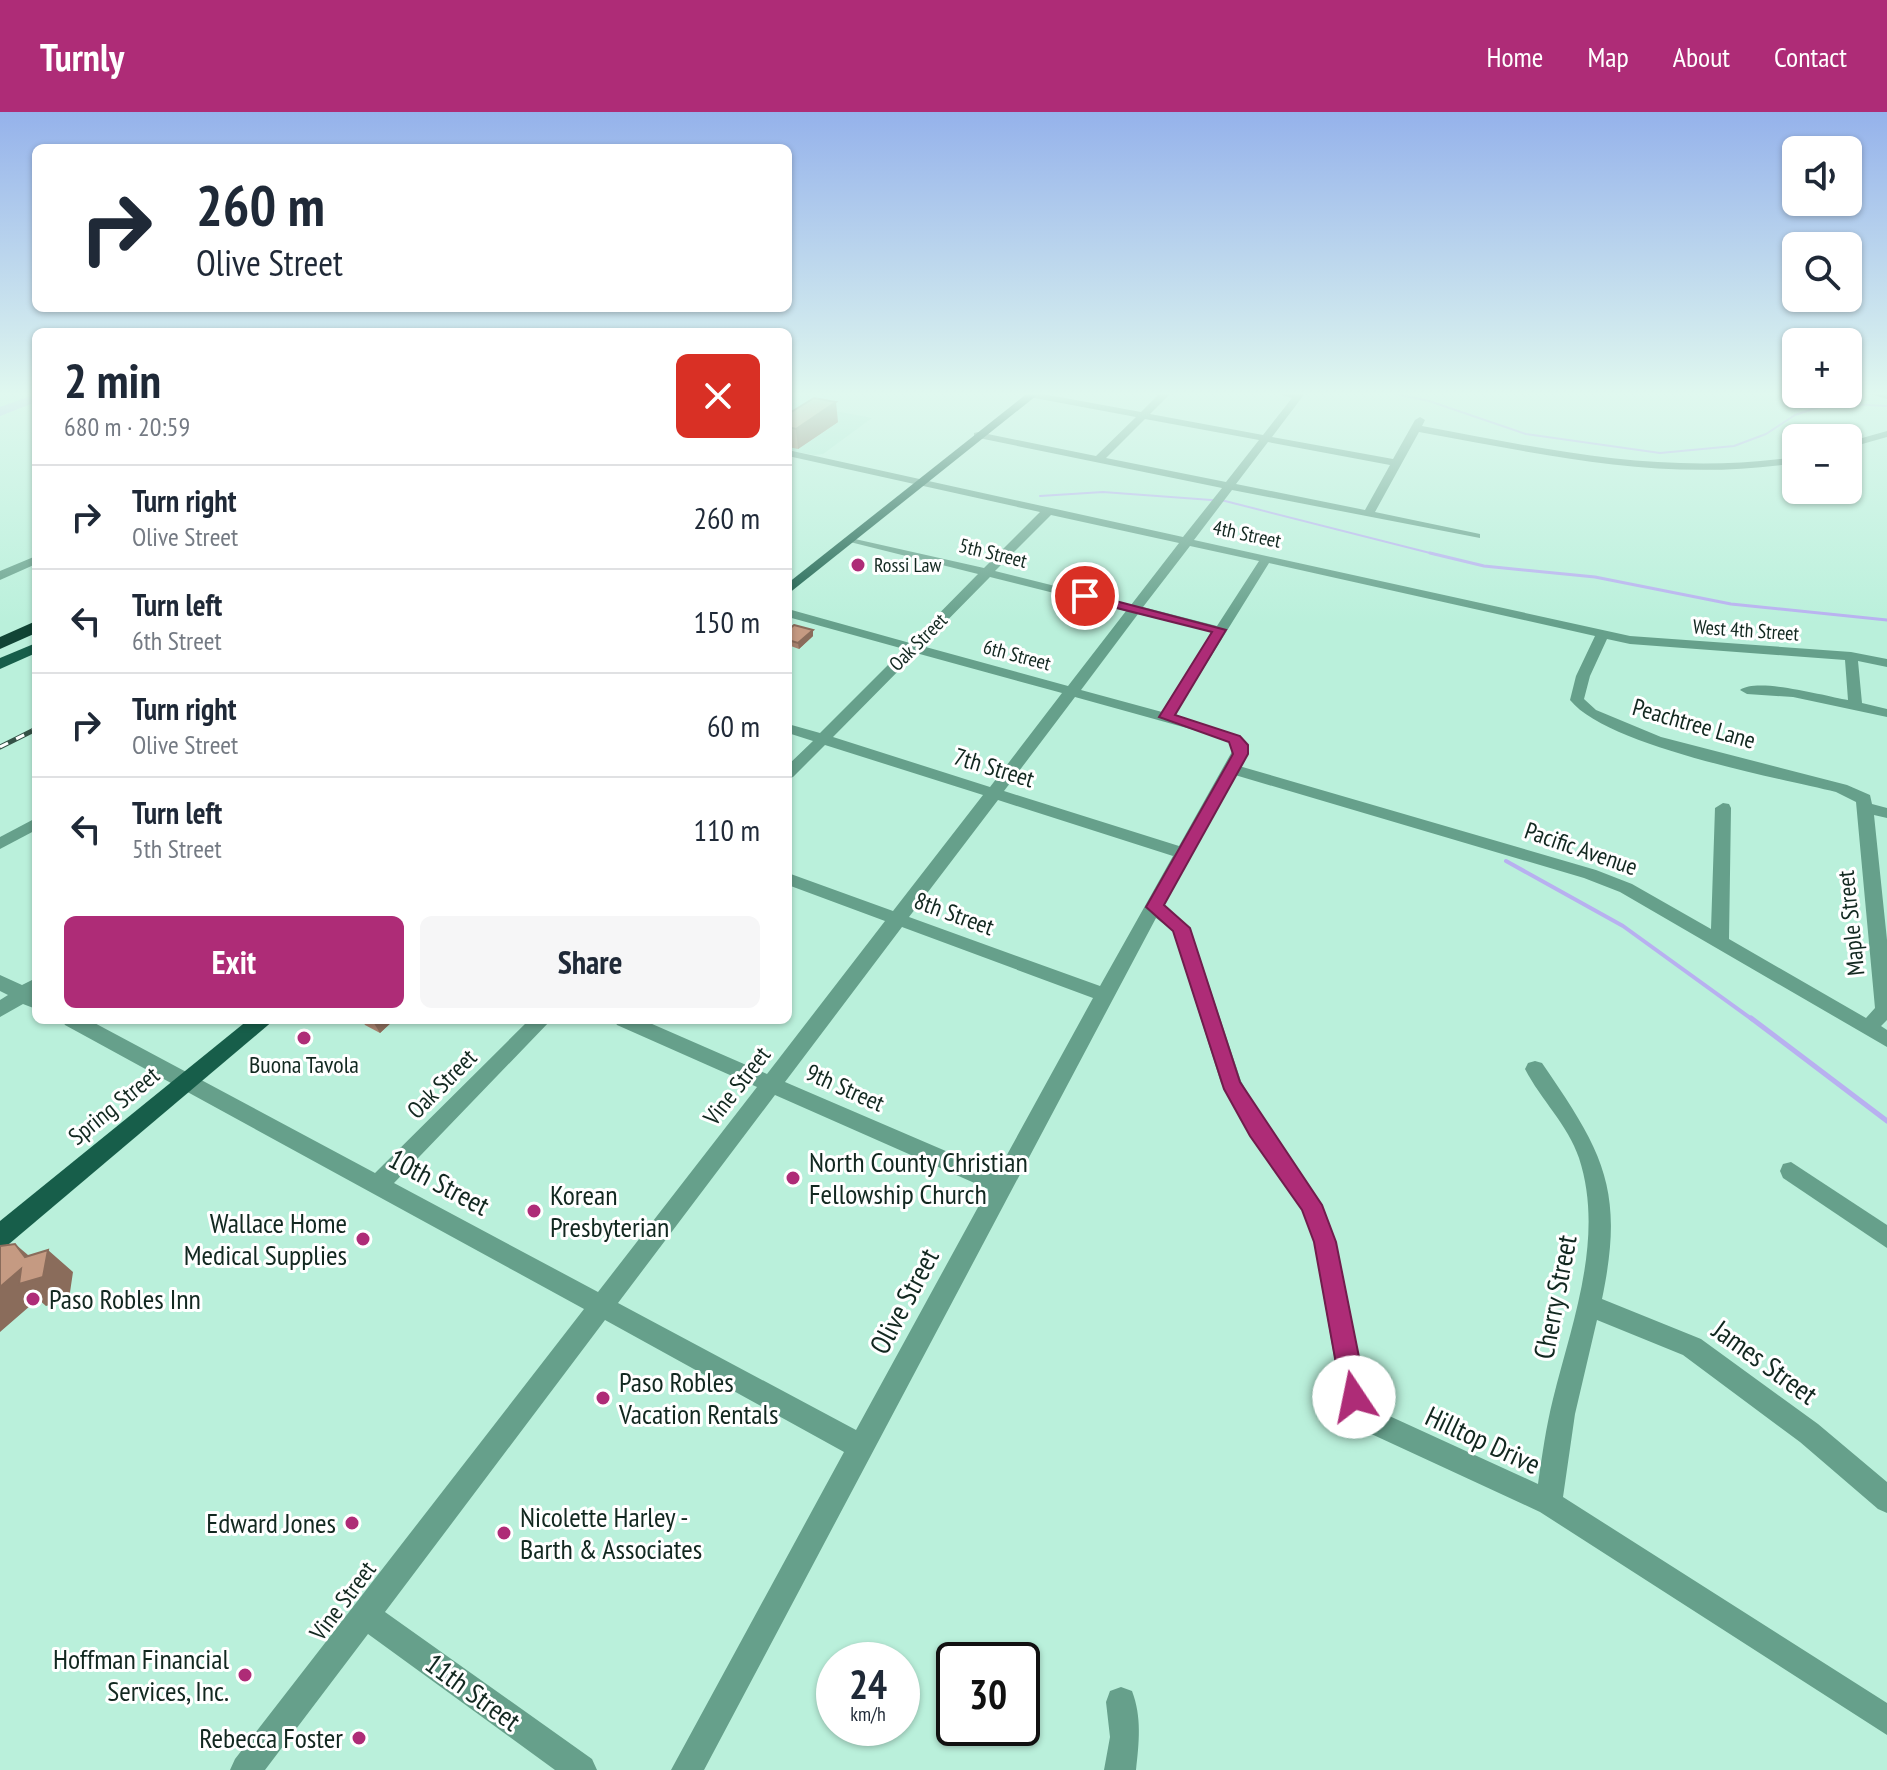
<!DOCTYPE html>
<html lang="en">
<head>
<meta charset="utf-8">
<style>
  body { margin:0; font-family:"PT Sans Narrow",sans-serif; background:#f6f6f7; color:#1f2937; height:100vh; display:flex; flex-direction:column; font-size:30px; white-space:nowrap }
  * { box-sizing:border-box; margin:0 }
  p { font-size:26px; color:#747a83 }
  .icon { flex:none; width:44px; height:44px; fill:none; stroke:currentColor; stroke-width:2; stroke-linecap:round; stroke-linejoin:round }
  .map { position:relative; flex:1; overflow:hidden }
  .drawer { position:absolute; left:32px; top:216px; width:760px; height:696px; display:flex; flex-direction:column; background:#fff; border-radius:12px; box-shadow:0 2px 6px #0004 }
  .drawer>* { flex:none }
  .hud { position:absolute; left:32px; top:32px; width:760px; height:168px; border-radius:12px; box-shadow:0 2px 6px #0004; background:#fff; color:#1f2937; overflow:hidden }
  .buttons { position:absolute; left:1782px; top:24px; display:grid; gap:16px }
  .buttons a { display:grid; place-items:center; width:80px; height:80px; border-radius:12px; background:#fff; box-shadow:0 2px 6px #0004; font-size:40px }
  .speed { position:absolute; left:816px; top:1530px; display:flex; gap:16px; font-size:40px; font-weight:700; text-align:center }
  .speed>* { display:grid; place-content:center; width:104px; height:104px; border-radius:50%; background:#fff; box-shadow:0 2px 6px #0004; line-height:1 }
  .speed small { font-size:20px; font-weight:400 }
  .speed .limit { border:4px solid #111; border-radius:12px; background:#fff; color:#111 }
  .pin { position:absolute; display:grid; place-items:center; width:68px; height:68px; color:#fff; margin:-34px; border:4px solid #fff; border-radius:50%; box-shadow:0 2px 8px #0007 }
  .me { position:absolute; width:88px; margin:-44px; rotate:349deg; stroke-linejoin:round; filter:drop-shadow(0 0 6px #0008) }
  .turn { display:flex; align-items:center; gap:28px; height:168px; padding:0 32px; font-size:36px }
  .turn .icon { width:104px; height:104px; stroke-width:2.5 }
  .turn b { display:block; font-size:56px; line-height:68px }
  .round { display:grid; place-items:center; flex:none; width:84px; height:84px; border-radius:12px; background:#f6f6f7 }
  .head { display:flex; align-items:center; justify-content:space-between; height:136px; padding:0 32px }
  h1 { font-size:48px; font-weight:600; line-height:60px }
  .primary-button { display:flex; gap:16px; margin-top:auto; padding:16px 32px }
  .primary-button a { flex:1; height:92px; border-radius:12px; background:#ae2c77; color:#fff; font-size:32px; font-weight:600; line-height:92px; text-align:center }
  .primary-button a+a { background:#f6f6f7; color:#1f2937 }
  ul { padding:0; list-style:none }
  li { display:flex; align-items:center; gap:24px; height:104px; padding:0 32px; border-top:2px solid #e0e1e3 }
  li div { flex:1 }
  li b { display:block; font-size:30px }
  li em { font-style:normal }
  header { display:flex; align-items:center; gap:48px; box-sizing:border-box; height:112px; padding:0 40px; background:#ae2c77; color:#fff }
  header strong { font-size:38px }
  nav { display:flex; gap:44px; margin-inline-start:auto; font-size:28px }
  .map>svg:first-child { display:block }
  .built { fill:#a8e8d0 }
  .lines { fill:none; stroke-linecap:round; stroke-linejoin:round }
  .stream-far3 { stroke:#b8b0f0; stroke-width:2 }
  .stream-far2 { stroke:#b8b0f0; stroke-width:3 }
  .stream-far1 { stroke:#b8b0f0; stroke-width:4 }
  .stream { stroke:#b8b0f0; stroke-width:5 }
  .river { fill:#b8b0f0; fill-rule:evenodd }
  .minor { fill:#66a08b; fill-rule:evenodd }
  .major { fill:#175e4a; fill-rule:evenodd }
  .highway { fill:#114435; fill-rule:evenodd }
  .rail-casing { stroke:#355247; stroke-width:5 }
  .rail { stroke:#fff; stroke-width:3; stroke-dasharray:9; stroke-linecap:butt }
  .wall { fill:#a98470 }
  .shaded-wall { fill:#8a6c5b }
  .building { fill:#c59a82; stroke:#8a6c5b; stroke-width:2 }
  .route { fill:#ae2c77; stroke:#711d4d; stroke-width:2 }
  .poi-dot { fill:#ae2c77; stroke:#fff; stroke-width:3 }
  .labels { text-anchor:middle; stroke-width:6; stroke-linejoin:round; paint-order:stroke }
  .far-street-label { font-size:20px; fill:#122820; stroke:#fff }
  .far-poi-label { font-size:20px; fill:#122820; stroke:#fff; text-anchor:start }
  .street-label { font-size:24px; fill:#122820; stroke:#fff }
  .poi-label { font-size:24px; fill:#122820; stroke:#fff }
  .near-poi-label { font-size:28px; fill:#122820; stroke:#fff; text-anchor:start }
  .near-street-label { font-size:28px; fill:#122820; stroke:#fff }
</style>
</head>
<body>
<header>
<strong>Turnly</strong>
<nav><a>Home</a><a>Map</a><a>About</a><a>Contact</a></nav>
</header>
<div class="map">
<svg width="1887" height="1658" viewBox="0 0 1887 1658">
  <rect width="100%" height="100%" fill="#baf0db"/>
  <path class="built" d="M788 290 872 306 823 342 814 343 788 338Z"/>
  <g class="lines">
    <g class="stream-far3">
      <path d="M1387 280 1429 289 1526 322 1660 341 1734 334 1766 322 1795 303 1831 291 1887 294"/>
      <path d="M1040 384 1103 380 1225 389 1438 443"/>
    </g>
    <path class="stream-far2" d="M1430 441 1484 454 1595 465 1731 492 1887 508"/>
    <path class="stream-far1" d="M1506 749 1623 814 1753 908"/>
    <path class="stream" d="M1751 906 1887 1009"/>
    <path class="river" d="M36 282V290L0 304V295Z"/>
    <g class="minor">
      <path d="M1032 280 1141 300 1161 280H1172L1150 302 1263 323 1292 286 1272 280H1306L1272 325 1393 347 1415 308 1420 305 1425 308 1422 314C1550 338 1664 364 1796 345V351C1663 371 1548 343 1419 320L1375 400 1480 422V426L1232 378 1194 428 1630 524 1851 540 1887 547V555L1858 549 1862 591 1887 597V605L1793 585 1747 582 1740 578C1757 565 1825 584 1848 588L1845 548 1630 532 1607 527 1590 564 1584 587 1596 598 1661 625 1847 673 1870 683 1872 692 1887 696V706L1874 703 1887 828V908L1881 914 1887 918V935L1620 780 1584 766 1235 663 1163 793 1190 816 1241 969 1265 1012 1322 1093 1336 1130 1365 1279 1385 1302 1538 1372C1542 1344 1546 1315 1553 1287 1572 1210 1605 1126 1579 1046 1568 1013 1541 988 1525 957L1528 951 1535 949 1542 951C1603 1040 1625 1077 1602 1187L1701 1227 1818 1312 1887 1370V1401L1878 1397 1800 1330 1683 1243 1597 1208 1575 1302 1563 1385 1887 1591V1623L1540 1400 1367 1320 1345 1294 1341 1285 1314 1130 1302 1098 1251 1024 1221 971 1173 819 1156 806 704 1658H671L844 1340 605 1208 385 1500 592 1647 597 1658H555L368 1522 265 1658H230L235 1647 584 1197 65 913 62 908H89L375 1061 529 908H551L394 1071 598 1180 757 975 617 913 614 908H643L767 962 885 809 788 773V761L893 799 983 683 825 633 793 665 788 667V653L813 629 788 621V612L820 621 904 537 788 505V497L910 531 978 462 846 429V425L984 456 1040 400 788 344V338L1183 425 1222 376 974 325V321L978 320 1096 344 1136 305 1029 285 1027 283ZM1145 307 1259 328 1226 370 1106 346ZM1268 330 1390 353 1365 398 1236 372ZM1051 403 1179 431 1131 493 995 459ZM1190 434 1259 449 1217 514 1143 495ZM1269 451 1595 524 1576 564 1570 588C1607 634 1774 665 1836 680L1856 690 1875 896 1866 906 1729 827 1731 696 1729 692 1723 691 1715 696 1711 817 1632 772 1596 758 1239 654 1249 636 1239 624 1174 604ZM990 465 1126 499 1068 574 922 534ZM1138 502 1213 520 1162 600 1081 578ZM916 541 1062 581 990 675 833 625ZM1075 585 1212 623 1229 630 1234 636 1179 734 1004 679ZM998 688 1173 744 1100 874 909 805ZM902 815 1093 886 997 1061 785 970ZM775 983 988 1077 856 1318 618 1191Z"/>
      <path d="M1868 280 1887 281V287L1870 282Z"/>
      <path d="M1887 319V325L1848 336V330Z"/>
      <path d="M36 444V452L0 468V459Z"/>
      <path d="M36 706V718L0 737V725Z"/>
      <path d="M0 863 22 873 36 866V897L23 892 0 905V888L8 883 0 879Z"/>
      <path d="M1791 1050 1887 1113V1136L1783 1066 1780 1059 1783 1052Z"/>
      <path d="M1121 1575 1132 1579C1142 1605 1139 1631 1136 1658H1104L1110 1625 1106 1590 1110 1579Z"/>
    </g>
    <g class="major">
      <path d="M1029 280H1041L788 482V471Z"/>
      <path d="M36 531V541L0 557V546Z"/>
      <path d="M248 908H274L9 1132 0 1135V1109Z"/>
    </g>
    <path class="highway" d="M36 509V521L0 537V525Z"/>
    <g class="rail-casing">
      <path id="rail" d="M0 635 36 617"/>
    </g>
    <use href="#rail" class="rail"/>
  </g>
  <g class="wall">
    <path d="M788 302 838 310 798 337 788 335Z"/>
    <path d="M788 518H813V524L799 537 788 533Z"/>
    <path d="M362 908H394L380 921 365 913Z"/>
  </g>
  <g class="shaded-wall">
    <path d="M836 290 838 310 798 337 796 317Z"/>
    <path d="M813 518V524L799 537 798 531Z"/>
    <path d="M372 908H394L380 921Z"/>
    <path d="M15 1132 41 1154 48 1138 73 1160 69 1187 46 1194 38 1187 0 1220V1175L25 1145Z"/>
  </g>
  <g class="building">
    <path d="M814 286 836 290 796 317 788 315V302Z"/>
    <path d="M794 513 813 518 798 531 788 528V518Z"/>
    <path d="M15 1132 25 1145 48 1138 43 1165 19 1172 21 1157 0 1175V1134Z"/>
  </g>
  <linearGradient id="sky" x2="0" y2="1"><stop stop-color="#95b2eb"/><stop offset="0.55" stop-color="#e0f8ef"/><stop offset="1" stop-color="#e0f8ef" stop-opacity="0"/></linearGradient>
  <rect width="1887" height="512" fill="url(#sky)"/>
  <path class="route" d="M1085 481 1226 518 1175 603 1240 624 1248 633V642L1164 793 1190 816 1240 970 1322 1093 1336 1130 1367 1285 1363 1294 1354 1298 1345 1294 1342 1285 1314 1130 1302 1098 1250 1024 1224 977 1173 819 1146 795 1233 642 1229 630 1159 605 1212 520 1081 487 1079 484Z"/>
  <g class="poi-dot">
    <circle cx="858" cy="453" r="8"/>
    <circle cx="304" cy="926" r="8"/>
    <circle cx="793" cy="1066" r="8"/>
    <circle cx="534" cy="1099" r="8"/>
    <circle cx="363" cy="1127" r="8"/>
    <circle cx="33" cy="1187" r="8"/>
    <circle cx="603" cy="1286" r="8"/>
    <circle cx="352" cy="1411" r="8"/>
    <circle cx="504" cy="1421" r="8"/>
    <circle cx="245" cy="1563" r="8"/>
    <circle cx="359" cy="1626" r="8"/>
  </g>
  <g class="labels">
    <g class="far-street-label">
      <text transform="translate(1247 422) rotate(12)" y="7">4th Street</text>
      <text transform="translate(993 441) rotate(14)" y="7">5th Street</text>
      <text transform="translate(1746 518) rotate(4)" y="7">West 4th Street</text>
      <text transform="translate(918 530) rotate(-45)" y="7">Oak Street</text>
      <text transform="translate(1017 543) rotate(15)" y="7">6th Street</text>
    </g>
    <g class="far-poi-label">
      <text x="874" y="460">Rossi Law</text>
    </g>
    <g class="street-label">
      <text transform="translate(1694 612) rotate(16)" y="8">Peachtree Lane</text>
      <text transform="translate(994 656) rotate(17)" y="8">7th Street</text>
      <text transform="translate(1581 737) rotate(19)" y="8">Pacific Avenue</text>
      <text transform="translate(954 802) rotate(20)" y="8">8th Street</text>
      <text transform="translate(1851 811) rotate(-96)" y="8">Maple Street</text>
      <text transform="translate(442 972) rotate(-45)" y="8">Oak Street</text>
      <text transform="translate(737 974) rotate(-52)" y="8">Vine Street</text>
      <text transform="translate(845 976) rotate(24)" y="8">9th Street</text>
      <text transform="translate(114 994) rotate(-39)" y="8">Spring Street</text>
      <text transform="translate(343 1489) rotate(-53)" y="8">Vine Street</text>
    </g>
    <g class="poi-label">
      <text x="304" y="961">Buona Tavola</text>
    </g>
    <g class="near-poi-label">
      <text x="809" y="1060">North County Christian<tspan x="809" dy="32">Fellowship Church</tspan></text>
      <text x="550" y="1093">Korean<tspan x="550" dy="32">Presbyterian</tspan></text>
      <text x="347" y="1121" text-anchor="end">Wallace Home<tspan x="347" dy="32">Medical Supplies</tspan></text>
      <text x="49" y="1197">Paso Robles Inn</text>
      <text x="619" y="1280">Paso Robles<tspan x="619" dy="32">Vacation Rentals</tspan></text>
      <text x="520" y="1415">Nicolette Harley -<tspan x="520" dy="32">Barth &amp; Associates</tspan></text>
      <text x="336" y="1421" text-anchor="end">Edward Jones</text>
      <text x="229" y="1557" text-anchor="end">Hoffman Financial<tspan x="229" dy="32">Services, Inc.</tspan></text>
      <text x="343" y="1636" text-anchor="end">Rebecca Foster</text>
    </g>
    <g class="near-street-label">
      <text transform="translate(439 1070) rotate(28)" y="10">10th Street</text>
      <text transform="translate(1555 1185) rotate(-79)" y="10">Cherry Street</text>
      <text transform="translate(904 1189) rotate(-62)" y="10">Olive Street</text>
      <text transform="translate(1765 1250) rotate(36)" y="10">James Street</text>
      <text transform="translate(1483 1328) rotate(25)" y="10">Hilltop Drive</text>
      <text transform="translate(473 1580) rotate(36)" y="10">11th Street</text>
    </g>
  </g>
</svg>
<div class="buttons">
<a><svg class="icon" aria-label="sound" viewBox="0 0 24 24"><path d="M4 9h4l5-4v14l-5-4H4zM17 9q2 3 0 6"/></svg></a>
<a><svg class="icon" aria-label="search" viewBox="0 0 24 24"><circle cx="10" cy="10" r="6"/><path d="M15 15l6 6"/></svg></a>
<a>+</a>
<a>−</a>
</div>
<div class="speed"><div>24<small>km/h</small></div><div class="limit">30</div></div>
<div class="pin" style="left:1085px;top:484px;background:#d93025"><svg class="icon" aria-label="arrive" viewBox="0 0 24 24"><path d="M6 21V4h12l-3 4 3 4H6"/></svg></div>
<svg class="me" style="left:1354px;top:1285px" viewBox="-20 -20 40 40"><circle r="19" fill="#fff"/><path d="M0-13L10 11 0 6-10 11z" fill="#ae2c77"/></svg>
<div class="hud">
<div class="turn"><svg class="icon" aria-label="right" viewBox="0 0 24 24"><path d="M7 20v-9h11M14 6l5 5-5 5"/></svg><div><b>260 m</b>Olive Street</div></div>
</div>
<section class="drawer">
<div class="head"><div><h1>2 min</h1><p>680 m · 20:59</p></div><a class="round" style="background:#d93025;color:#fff"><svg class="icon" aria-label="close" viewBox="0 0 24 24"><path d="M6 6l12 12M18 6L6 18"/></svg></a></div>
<ul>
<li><svg class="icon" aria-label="right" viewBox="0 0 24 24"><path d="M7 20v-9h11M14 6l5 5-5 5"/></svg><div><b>Turn right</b><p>Olive Street</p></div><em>260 m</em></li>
<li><svg class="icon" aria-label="left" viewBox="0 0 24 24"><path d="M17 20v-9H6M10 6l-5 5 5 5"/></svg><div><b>Turn left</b><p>6th Street</p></div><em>150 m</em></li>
<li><svg class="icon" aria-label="right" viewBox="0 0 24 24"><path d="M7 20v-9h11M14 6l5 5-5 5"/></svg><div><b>Turn right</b><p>Olive Street</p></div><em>60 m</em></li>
<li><svg class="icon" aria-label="left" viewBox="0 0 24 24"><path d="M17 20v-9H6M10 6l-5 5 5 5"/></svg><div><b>Turn left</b><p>5th Street</p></div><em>110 m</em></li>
</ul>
<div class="primary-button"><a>Exit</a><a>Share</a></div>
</section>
</div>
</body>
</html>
